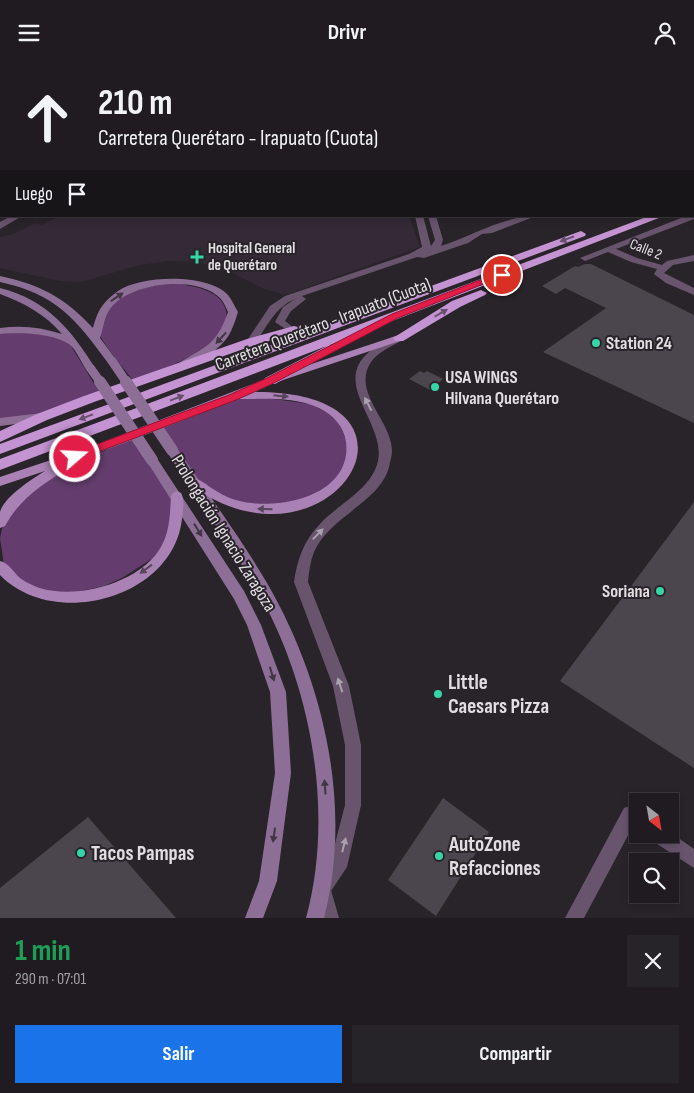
<!DOCTYPE html>
<html lang="es">
<head>
<meta charset="utf-8">
<style>
  body { margin:0; font-family:"Sofia Sans Condensed",sans-serif; background:#272429; color:#f1f3f6; height:100vh; display:flex; flex-direction:column; font-size:19px; white-space:nowrap }
  * { box-sizing:border-box; margin:0 }
  p { font-size:16px; color:#a1a1a5 }
  .icon { flex:none; width:28px; height:28px; fill:none; stroke:currentColor; stroke-width:2; stroke-linecap:round; stroke-linejoin:round }
  .map { position:relative; height:853px; overflow:hidden }
  .drawer { display:flex; flex-direction:column; background:#1f1b20; flex:1 }
  .drawer>* { flex:none }
  .guide { position:absolute; left:0px; top:0px; width:695px; height:152px; box-shadow:0 2px 8px #0003,0 0 0 1px #3c393e; background:#1f1b20; color:#f1f3f6; overflow:hidden }
  .needle { width:32px; rotate:149deg }
  .controls { position:absolute; left:629px; top:728px; display:grid; gap:10px }
  .controls a { display:grid; place-items:center; width:50px; height:50px; border-radius:0px; background:#1f1b20; box-shadow:0 2px 8px #0003,0 0 0 1px #3c393e; font-size:25px }
  .pin { position:absolute; display:grid; place-items:center; width:42px; height:42px; color:#fff; margin:-21px; border:2px solid #fff; border-radius:50%; box-shadow:0 1px 5px #0007 }
  .me { position:absolute; width:55px; margin:-28px; rotate:71deg; stroke-linejoin:round; filter:drop-shadow(0 0 4px #0008) }
  .turn { display:flex; align-items:center; gap:18px; height:105px; padding:0 15px; font-size:22px }
  .turn .icon { width:65px; height:65px; stroke-width:2.5 }
  .turn b { display:block; font-size:35px; line-height:42px }
  .then { display:flex; align-items:center; height:48px; padding:0 15px; background:#0003; gap:10px; font-size:19px }
  .round { display:grid; place-items:center; flex:none; width:52px; height:52px; border-radius:0px; background:#272429 }
  .headline { display:flex; align-items:center; justify-content:space-between; height:85px; padding:0 15px }
  h1 { font-size:30px; font-weight:700; line-height:38px; color:#1e9e55 }
  .primary-button { display:flex; gap:10px; margin-top:auto; padding:10px 15px }
  .primary-button a { flex:1; height:58px; border-radius:0px; background:#1a73e8; color:#fff; font-size:20px; font-weight:700; line-height:58px; text-align:center }
  .primary-button a+a { background:#272429; color:#f1f3f6 }
  header { display:flex; justify-content:space-between; align-items:center; height:65px; padding:0 15px; background:#1f1b20; font-size:22px; font-weight:700 }
  .map>svg:first-child { display:block }
  .built { fill:#332a35 }
  .green { fill:#643d6e }
  .building { fill:#4b464d }
  .lines { fill:none; stroke-linecap:round; stroke-linejoin:round }
  .minor { fill:#68546d; fill-rule:evenodd }
  .tertiary { fill:#68546d; fill-rule:evenodd }
  .secondary { fill:#8d6e96; fill-rule:evenodd }
  .primary { fill:#aa81b5; fill-rule:evenodd }
  .motorway { fill:#c493d1; fill-rule:evenodd }
  .secondary-bridge-far1 { stroke:#8d6e96; stroke-width:9 }
  .secondary-bridge { stroke:#8d6e96; stroke-width:12 }
  .oneway { fill:#67506d }
  .oneway2 { fill:#423645 }
  .oneway3 { fill:#56455b }
  .oneway4 { fill:#aba0ad }
  .route { fill:#e11d48; stroke:#92132f }
  .poi-dot { fill:#36d4a7; stroke:#29242a; stroke-width:2 }
  .labels { text-anchor:middle; stroke-width:4; stroke-linejoin:round; paint-order:stroke }
  .far-poi-label { font-size:15px; font-weight:bold; fill:#e1dee2; stroke:#29242a; text-anchor:start }
  .far-street-label { font-size:15px; fill:#e1dee2; stroke:#29242a }
  .street-label { font-size:18px; fill:#e1dee2; stroke:#29242a }
  .poi-label { font-size:18px; font-weight:bold; fill:#e1dee2; stroke:#29242a; text-anchor:start }
  .near-poi-label { font-size:21px; font-weight:bold; fill:#e1dee2; stroke:#29242a; text-anchor:start }
</style>
</head>
<body>
<header><svg class="icon" aria-label="menu" viewBox="0 0 24 24"><path d="M4 6h16M4 12h16M4 18h16"/></svg>Drivr<svg class="icon" aria-label="person" viewBox="0 0 24 24"><circle cx="12" cy="8" r="4"/><path d="M4 21q1-7 8-7t8 7"/></svg></header>
<div class="map">
<svg width="694" height="853" viewBox="0 0 694 853">
  <rect width="100%" height="100%" fill="#29242a"/>
  <path class="built" d="M59 151H409L420 182 286 230 264 224 225 204 196 197 168 196 140 200 81 217 60 216 0 203V172L14 169 35 158 42 160Z"/>
  <g class="green">
    <path d="M180 219C197 222 222 226 226 246 233 282 158 306 133 315 125 305 106 283 101 272 91 246 132 223 153 220 161 218 171 219 180 219Z"/>
    <path d="M20 267 56 270 71 281 99 327 40 349 0 354V269Z"/>
    <path d="M260 332 310 339 325 346 342 359 348 378 344 405 333 417 312 431 282 441 238 437 219 429 196 414 161 362 230 335Z"/>
    <path d="M132 373 173 435 166 477 153 493 122 513 104 521 63 530 20 517 4 500 0 473 3 459 15 435 65 404Z"/>
  </g>
  <g class="building">
    <path d="M585 199H591L694 250V358L543 287 606 243 565 223 556 229 542 221 575 201 578 202Z"/>
    <path d="M420 306 424 308 427 306 443 314 430 325 409 314Z"/>
    <path d="M694 437V703L560 616Z"/>
    <path d="M443 733 489 767 436 851 388 815Z"/>
    <path d="M88 752 176 853H0V823Z"/>
  </g>
  <g class="lines">
    <g class="minor">
      <path d="M147 0H156V1H148Z"/>
      <path d="M219 0H228V1H220Z"/>
      <path d="M240 0H248V1H241Z"/>
      <path d="M290 0H298V1H291Z"/>
      <path d="M305 0H312V1H306Z"/>
      <rect x="0" y="5" width="1" height="4"/>
      <rect x="0" y="30" width="1" height="4"/>
      <rect x="0" y="59" width="1" height="4"/>
      <rect x="0" y="101" width="1" height="4"/>
      <path d="M694 148V154L616 184 637 193 662 200 667 196 694 190V196L673 200 664 208 694 223V230L666 218 654 209 657 204 631 197 608 187 585 196 580 193 686 151H694Z"/>
      <path d="M11 151H22L0 164V157Z"/>
      <path d="M415 151H423L431 181 435 175 428 151H436L443 175 441 181C472 171 503 151 536 151L492 168 482 169 468 178 424 193 417 192 302 231 306 234 291 246 285 256 298 266 293 269 275 257 283 242 295 234C275 242 266 263 255 279H247L246 277 270 241 285 231 409 189 422 182Z"/>
      <path d="M399 270 404 273 403 275C392 281 378 287 371 297 351 327 392 356 392 386 392 391 390 397 389 402 380 437 329 452 314 487 310 497 309 507 308 517L349 621 361 680V740L347 802 329 829 323 832 317 829 314 823 330 798 345 740V680L333 621 294 517C297 495 304 475 320 459 338 439 372 424 378 396 386 358 331 319 369 287 377 280 389 272 399 270Z"/>
      <path d="M630 741 638 744V763L633 761 584 853H565L624 743Z"/>
      <path d="M670 767 694 784V803L651 775 648 769Z"/>
    </g>
    <path class="tertiary" d="M323 815 329 818 339 853H321L314 824 317 818Z"/>
    <g class="secondary">
      <path d="M0 211C41 220 64 232 93 263 98 245 102 238 118 226 141 210 208 208 228 230 232 235 235 242 238 247 236 253 234 260 231 266 224 282 200 298 184 302L180 301 179 299 180 297C208 281 217 278 228 247 226 243 224 237 220 233 197 209 125 217 108 247 104 254 103 265 100 273L117 296 112 299 108 298C76 254 56 229 0 217Z"/>
      <path d="M0 223C49 236 70 264 96 304L95 306H87C82 299 77 286 70 280 55 268 18 267 0 269V263C21 260 41 262 62 269 45 249 24 238 0 229Z"/>
      <path d="M42 348 48 352 46 355 0 361V353Z"/>
      <path d="M172 381 176 382C206 426 240 472 267 518 324 616 353 742 324 853H306C335 747 311 619 257 525 229 477 195 433 166 385Z"/>
      <path d="M152 391 156 392 244 526 261 560 286 627 291 708 277 816 263 853H245L259 816 275 708 270 627 247 560 234 534 146 395Z"/>
    </g>
    <g class="primary">
      <path d="M399 270 404 273 403 275 274 318 255 327C452 326 330 521 190 420L188 417 190 414 194 413C201 415 207 420 213 424 225 432 238 437 252 438 291 443 352 426 346 377 344 361 333 350 319 343 295 332 266 334 240 334 228 334 206 346 194 351 152 367 109 384 66 399L68 402 66 405C41 420 19 435 5 461L0 463C0 458 0 451 0 447 4 432 32 414 45 406L0 421V412L90 382 266 314Z"/>
      <path d="M177 426 181 428C185 435 183 446 182 454 173 534 53 565 0 510V496C9 498 13 507 20 513 25 517 34 521 40 523 78 535 143 517 162 480 170 465 170 447 171 431L173 428Z"/>
    </g>
    <g class="motorway">
      <path d="M649 151H664L330 280H337L339 283 275 319H265L263 316 265 313 327 281 0 405V394Z"/>
      <path d="M581 166 586 169 585 171 0 389V379Z"/>
      <path d="M481 225 487 228 485 230 460 242 403 276H395L393 273 452 236Z"/>
      <path d="M294 261 298 262 300 265 298 268 255 280 94 337 47 355 0 377V366L37 349 84 331 247 274Z"/>
    </g>
    <g class="secondary-bridge-far1">
      <path d="M112 296 127 318"/>
      <path d="M91 304 101 318"/>
    </g>
    <g class="secondary-bridge">
      <path d="M100 317 152 395"/>
      <path d="M126 317 172 385"/>
    </g>
  </g>
  <defs><path id="oneway-solid" d="M-6-.8H1V-3.2L6.5 0L1 3.2V.8H-6Z" transform="scale(1.25)"/></defs>
  <g class="oneway">
    <use href="#oneway-solid" transform="translate(567 174) rotate(160)"/>
    <use href="#oneway-solid" transform="translate(441 248) rotate(-30)"/>
    <use href="#oneway-solid" transform="translate(177 333) rotate(-21)"/>
    <use href="#oneway-solid" transform="translate(86 352) rotate(160)"/>
  </g>
  <g class="oneway2">
    <use href="#oneway-solid" transform="translate(117 232) rotate(-34)"/>
    <use href="#oneway-solid" transform="translate(221 273) rotate(133)"/>
    <use href="#oneway-solid" transform="translate(198 465) rotate(58)"/>
    <use href="#oneway-solid" transform="translate(272 609) rotate(73)"/>
    <use href="#oneway-solid" transform="translate(325 722) rotate(-94)"/>
    <use href="#oneway-solid" transform="translate(274 770) rotate(98)"/>
  </g>
  <g class="oneway3">
    <use href="#oneway-solid" transform="translate(281 331) rotate(6)"/>
    <use href="#oneway-solid" transform="translate(265 444) rotate(-179)"/>
    <use href="#oneway-solid" transform="translate(146 504) rotate(144)"/>
  </g>
  <g class="oneway4">
    <use href="#oneway-solid" transform="translate(368 339) rotate(-117)"/>
    <use href="#oneway-solid" transform="translate(318 469) rotate(-46)"/>
    <use href="#oneway-solid" transform="translate(340 620) rotate(-108)"/>
    <use href="#oneway-solid" transform="translate(344 780) rotate(-76)"/>
  </g>
  <path class="route" d="M498 208 506 210 398 253 274 318 236 335 79 394H71L70 392 71 389 229 330 267 313 392 249Z"/>
  <g class="poi-dot">
    <path d="M194.5 184.5h5v5h5v5h-5v5h-5v-5h-5v-5h5z"/>
    <circle cx="596" cy="278" r="5"/>
    <circle cx="435" cy="322" r="5"/>
    <circle cx="660" cy="526" r="5"/>
    <circle cx="438" cy="629" r="5"/>
    <circle cx="81" cy="788" r="5"/>
    <circle cx="439" cy="791" r="5"/>
  </g>
  <g class="labels">
    <g class="far-poi-label">
      <text x="208" y="188">Hospital General<tspan x="208" dy="17">de Querétaro</tspan></text>
    </g>
    <g class="far-street-label">
      <text transform="translate(646 184) rotate(22)" y="5">Calle 2</text>
    </g>
    <g class="street-label">
      <text transform="translate(323 259) rotate(-21)" y="6">Carretera Querétaro - Irapuato (Cuota)</text>
      <text transform="translate(224 468) rotate(58)" y="6">Prolongación Ignacio Zaragoza</text>
    </g>
    <g class="poi-label">
      <text x="606" y="284">Station 24</text>
      <text x="445" y="318">USA WINGS<tspan x="445" dy="21">Hilvana Querétaro</tspan></text>
      <text x="650" y="532" text-anchor="end">Soriana</text>
    </g>
    <g class="near-poi-label">
      <text x="448" y="624">Little<tspan x="448" dy="24">Caesars Pizza</tspan></text>
      <text x="449" y="786">AutoZone<tspan x="449" dy="24">Refacciones</tspan></text>
      <text x="91" y="795">Tacos Pampas</text>
    </g>
  </g>
</svg>
<div class="controls">
<a><svg class="needle" viewBox="-14 -14 28 28"><path d="M0-13l5 13h-10z" fill="#e53935"/><path d="M0 13l5-13h-10z" fill="#a1a1a5"/></svg></a>
<a><svg class="icon" aria-label="search" viewBox="0 0 24 24"><circle cx="10" cy="10" r="6"/><path d="M15 15l6 6"/></svg></a>
</div>
<div class="pin" style="left:502px;top:210px;background:#d93025"><svg class="icon" aria-label="arrive" viewBox="0 0 24 24"><path d="M6 21V4h12l-3 4 3 4H6"/></svg></div>
<svg class="me" style="left:75px;top:392px" viewBox="-20 -20 40 40"><circle r="17" fill="#e11d48" stroke="#fff" stroke-width="3"/><path d="M0-11L8 9 0 5-8 9z" fill="#fff"/></svg>
<div class="guide">
<div class="turn"><svg class="icon" aria-label="ahead" viewBox="0 0 24 24"><path d="M12 20V5M6 11l6-6 6 6"/></svg><div><b>210 m</b>Carretera Querétaro - Irapuato (Cuota)</div></div>
<div class="then">Luego<svg class="icon" aria-label="arrive" viewBox="0 0 24 24"><path d="M6 21V4h12l-3 4 3 4H6"/></svg></div>
</div>
</div>
<section class="drawer">
<div class="headline"><div><h1>1 min</h1><p>290 m · 07:01</p></div><a class="round"><svg class="icon" aria-label="close" viewBox="0 0 24 24"><path d="M6 6l12 12M18 6L6 18"/></svg></a></div>
<div class="primary-button"><a>Salir</a><a>Compartir</a></div>
</section>
</body>
</html>
